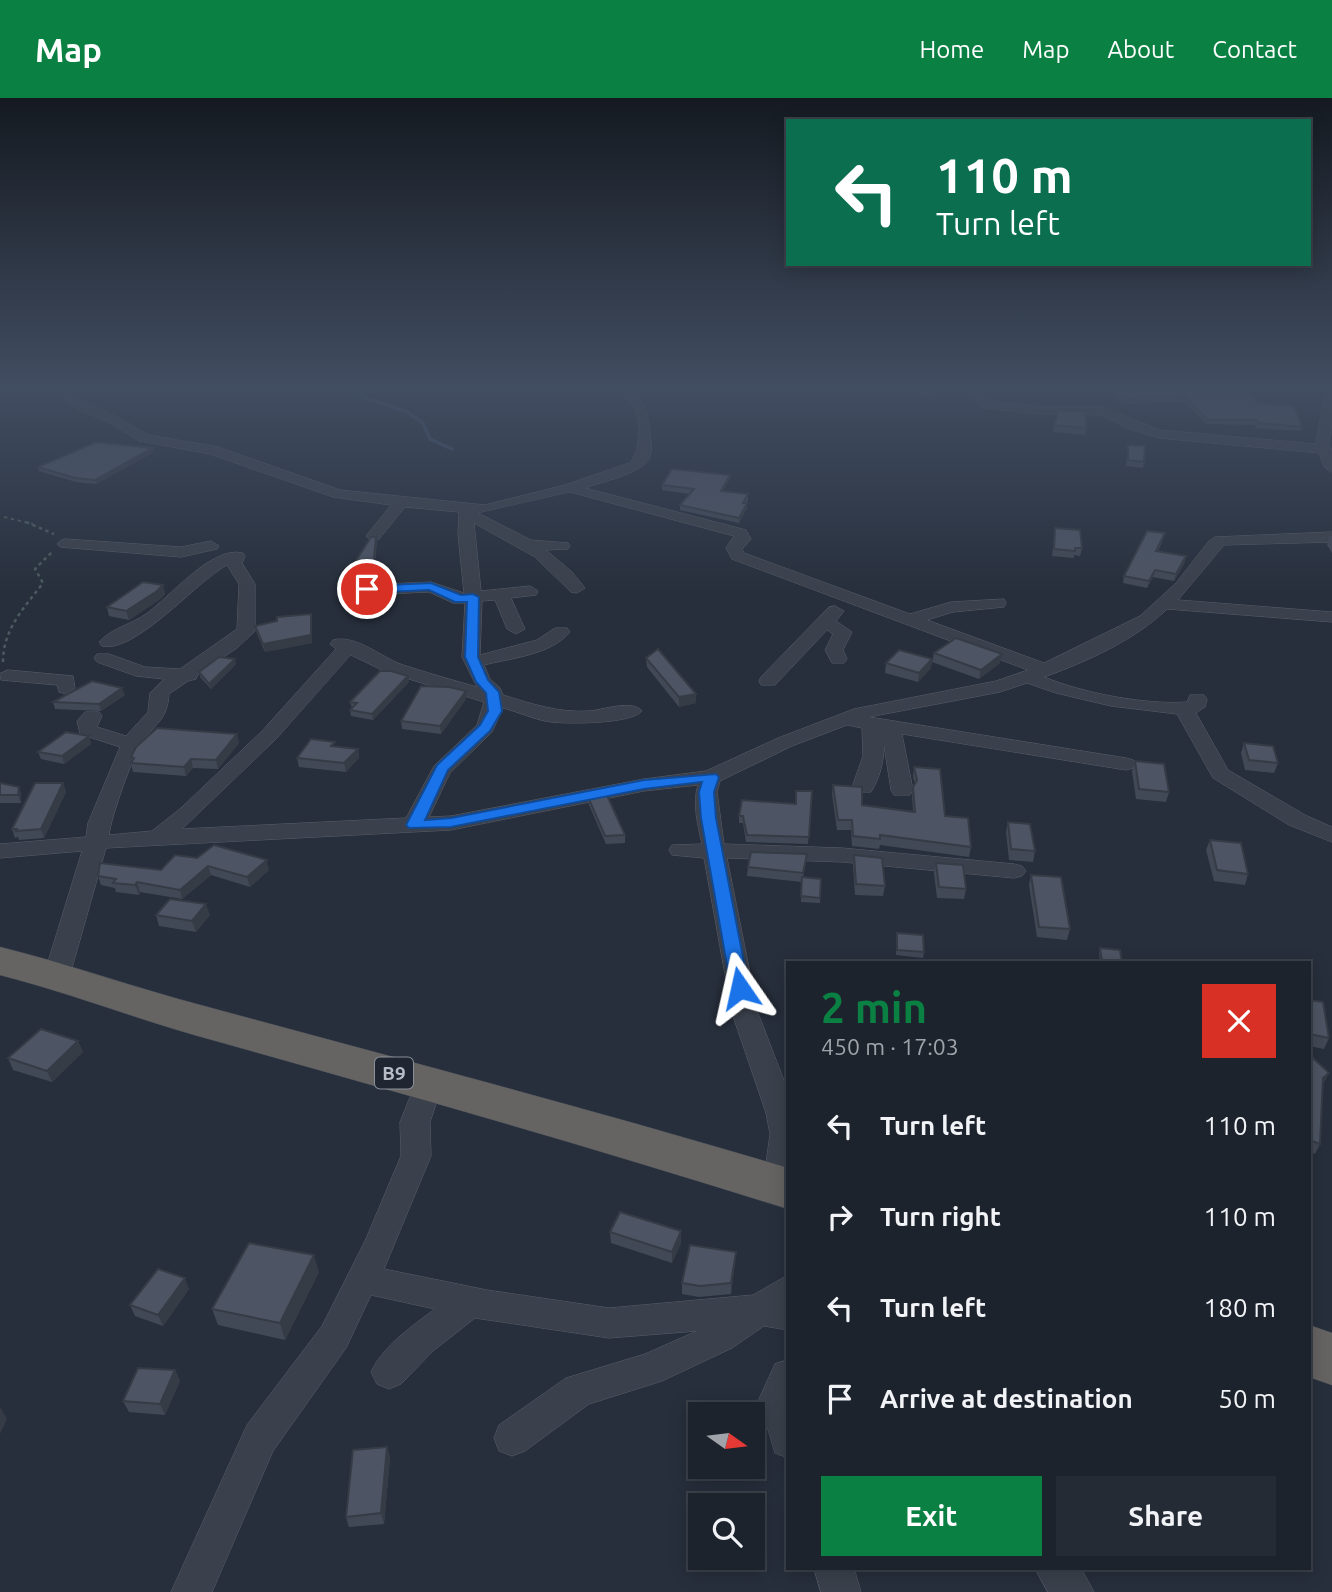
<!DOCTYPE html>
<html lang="en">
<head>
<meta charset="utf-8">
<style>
  body { margin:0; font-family:Ubuntu,sans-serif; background:#252b35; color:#f1f3f6; height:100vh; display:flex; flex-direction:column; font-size:26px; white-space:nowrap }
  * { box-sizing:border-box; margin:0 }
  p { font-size:23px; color:#a0a4aa }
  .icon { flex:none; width:38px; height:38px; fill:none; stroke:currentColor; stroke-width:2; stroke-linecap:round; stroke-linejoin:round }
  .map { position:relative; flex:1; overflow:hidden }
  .side { position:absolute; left:786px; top:863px; width:525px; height:609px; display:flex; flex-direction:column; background:#1d232d; border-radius:0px; box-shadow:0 4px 18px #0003,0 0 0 2px #3b4049 }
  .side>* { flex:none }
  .guide { position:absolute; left:786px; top:21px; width:525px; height:147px; border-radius:0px; box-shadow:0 4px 18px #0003,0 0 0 2px #3b4049; background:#0b6e4f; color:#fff; overflow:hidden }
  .needle { width:46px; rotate:104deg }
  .tools { position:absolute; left:688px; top:1304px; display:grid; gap:14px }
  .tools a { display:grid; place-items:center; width:77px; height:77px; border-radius:0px; background:#1d232d; box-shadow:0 4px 18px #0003,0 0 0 2px #3b4049; font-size:35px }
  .pin { position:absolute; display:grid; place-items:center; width:60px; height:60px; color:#fff; margin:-30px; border:4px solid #fff; border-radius:50%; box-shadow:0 2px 7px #0007 }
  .me { position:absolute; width:77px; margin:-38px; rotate:349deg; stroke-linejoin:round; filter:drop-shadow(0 0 5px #0008) }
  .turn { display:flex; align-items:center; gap:24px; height:147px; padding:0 35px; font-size:32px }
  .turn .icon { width:91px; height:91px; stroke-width:2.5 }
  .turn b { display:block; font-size:49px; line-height:60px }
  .round { display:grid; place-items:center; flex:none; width:74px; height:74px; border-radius:0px; background:#252b35 }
  .headline { display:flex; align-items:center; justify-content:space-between; height:119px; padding:0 35px }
  h1 { font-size:42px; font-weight:700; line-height:52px; color:#0b8043 }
  .cta { display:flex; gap:14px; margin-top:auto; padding:14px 35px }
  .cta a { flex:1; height:80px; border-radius:0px; background:#0b8043; color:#fff; font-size:28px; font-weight:700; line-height:80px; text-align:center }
  .cta a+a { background:#252b35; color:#f1f3f6 }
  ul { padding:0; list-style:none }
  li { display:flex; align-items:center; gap:21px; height:91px; padding:0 35px }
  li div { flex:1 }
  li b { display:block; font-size:26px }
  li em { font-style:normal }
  header { display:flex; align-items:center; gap:42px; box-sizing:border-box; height:98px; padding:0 35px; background:#0b8043; color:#fff }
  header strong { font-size:33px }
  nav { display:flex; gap:38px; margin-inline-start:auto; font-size:24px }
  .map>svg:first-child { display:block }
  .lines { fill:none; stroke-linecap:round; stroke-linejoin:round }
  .stream { stroke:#3e4b63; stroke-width:3.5 }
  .minor-casing { stroke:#595f6a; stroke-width:1 }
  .trunk-casing { stroke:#464c57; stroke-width:1 }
  .path-far1 { stroke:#4b5a5e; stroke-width:2; stroke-dasharray:3.5 3.5; stroke-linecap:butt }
  .path { stroke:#4b5a5e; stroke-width:2.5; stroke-dasharray:3.5 3.5; stroke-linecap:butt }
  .minor { fill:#3b414c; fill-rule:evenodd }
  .trunk { fill:#656462; fill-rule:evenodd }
  .wall { fill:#424956 }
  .shaded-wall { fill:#363c46 }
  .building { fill:#4d5564; stroke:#363c46; stroke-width:2 }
  .route { fill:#1a73e8; stroke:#114b97; stroke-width:2 }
  .labels { text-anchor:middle; stroke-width:7; stroke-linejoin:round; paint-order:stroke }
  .shield { fill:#202631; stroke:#8a8f9a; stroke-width:2 }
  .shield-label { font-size:19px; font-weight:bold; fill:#b7bcc7 }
</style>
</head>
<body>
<header>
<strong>Map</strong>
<nav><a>Home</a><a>Map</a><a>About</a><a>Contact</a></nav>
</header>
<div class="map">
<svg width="1332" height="1494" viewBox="0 0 1332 1494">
  <rect width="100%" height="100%" fill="#272f3c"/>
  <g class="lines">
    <path class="stream" d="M329 287 407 314 423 325 430 341 452 351"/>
    <g class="minor-casing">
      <g id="minor">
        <path d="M44 287H58L88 306 120 320 148 337 218 349 340 392 485 407 565 387 629 365C640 356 641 325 635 312 630 301 619 295 611 287 640 286 648 310 650 335 651 344 653 353 649 361 640 376 601 384 585 390L746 432 751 441 742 451 744 455 910 516 951 504 1004 501 1006 505 1004 509 953 514 927 522 1044 565 1140 518 1176 485 1209 443 1215 439 1332 434V444L1224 447 1178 502 1332 514V524L1167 511C1135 542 1086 564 1044 579 1083 595 1145 607 1187 604L1190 597H1204L1207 601 1205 609 1196 615 1228 672 1305 717 1332 729V744L1289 727 1213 680 1177 616 1111 608 1056 595 1027 585 1000 594 869 619 1126 660 1133 662 1136 666 1133 670 1126 672 902 636 913 692 910 697H894L891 692 884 647C884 664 880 679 871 694H855L852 689 863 658 862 630 847 627 792 648 720 683 717 694 724 746 842 750 1014 766 1022 768 1026 773 1022 778 1014 780 842 764 727 760 758 915 788 993V1097L778 1101 767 1097 763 1088 770 1036 766 1015 732 915 704 760 672 757 669 752 672 747 702 746C698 728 692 705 698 687L644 693 451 732 106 750 70 877 66 883 57 886 48 883 44 877 82 753 0 760V746L86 739 88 725 120 649 80 636 77 623 85 614H99L102 618 97 629 126 638 148 614 150 595 164 581 136 578 97 564 94 560 97 556H109L145 569 180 571 237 531 239 486 227 467C197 483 135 556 102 548L99 544C110 531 132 526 146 516 170 499 212 447 243 455L245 458 242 465 255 486V533L237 550 198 576 196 581 188 583 169 596C167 623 157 623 143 643 133 657 111 719 109 737L152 733 181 710 262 633 336 551 330 546 333 542C356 536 382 560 403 567 428 575 452 582 477 589L462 559 465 505H453L429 494 363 497 355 492 363 487 431 484 464 495 458 436 459 414 405 409 379 441H369L366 438 391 407 333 399 210 356 139 343 112 326 80 312ZM570 394 734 438 726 450 732 461 1028 572 996 583 854 611 778 640 706 673 644 681 451 718 429 719 450 675 492 634 503 610C519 614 535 622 551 624 568 626 632 626 642 613 632 601 603 612 589 613 559 615 532 606 503 597L500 590 490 581 484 567C511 560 551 557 570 534L567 530H555L537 542 480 557 482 503 495 502 507 531 516 536 525 531 511 500 536 497 538 493 530 488 481 493 474 425 535 459 571 494 577 495 585 490 572 474 546 452 568 451 570 448 568 445 531 442 478 415ZM351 557 386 574 484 604 477 627 434 668 406 720 182 731 276 641Z"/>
        <path d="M957 287H970L987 303 1041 308 1103 309 1160 332 1316 346 1326 288 1332 287V324L1329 345 1332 353V374L1325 370 1319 355 1159 340 1127 330 1101 317 1041 316 983 310Z"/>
        <path d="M65 441 181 449 211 443 219 448 217 451 181 459 60 449 57 446 60 443Z"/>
        <path d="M835 508 844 513 836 523 852 534 843 552 847 561 844 565H832L825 552 833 536 827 532 775 587H761L759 583 761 579 829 509Z"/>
        <path d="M8 572 73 578 75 590 66 596 59 594 57 587 1 582 0 576Z"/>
        <path d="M429 974 439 977 443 985 430 1024 431 1058 384 1171 487 1192 609 1210 753 1197 788 1177V1232L764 1228 732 1250 662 1283 589 1306 525 1353 512 1358 499 1353 494 1340 499 1327 566 1280 645 1256 697 1233 609 1240 475 1220 433 1253 401 1286 389 1291 377 1286 371 1274C383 1248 412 1228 435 1211L371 1197 346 1250 273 1353 212 1494H171L247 1327 322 1228 365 1143 401 1058 400 1024 419 977Z"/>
        <path d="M788 1262V1360L775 1355 759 1301 775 1266Z"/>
        <path d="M814 1470H854L861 1494H821Z"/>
        <path d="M1035 1470H1081L1094 1494H1048Z"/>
      </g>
    </g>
    <g class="trunk-casing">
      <g id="trunk">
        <path d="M0 849C69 866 135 890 204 908 399 961 594 1012 788 1070V1111C592 1049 395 993 198 938 131 919 67 894 0 877Z"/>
        <path d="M1309 1227 1332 1235V1287L1309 1279Z"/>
      </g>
    </g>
    <path class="path-far1" d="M4 419 33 426"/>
    <g class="path">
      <path d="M26 424 54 436"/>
      <path d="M3 564C3 531 24 510 43 485L35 471 53 453"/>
    </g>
    <use href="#minor" class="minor"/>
    <use href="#trunk" class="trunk"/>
  </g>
  <g class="wall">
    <path d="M630 287H661L663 292 639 295Z"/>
    <path d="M703 287H739L741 294 717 297Z"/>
    <path d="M935 287 934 300 882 297V294Z"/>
    <path d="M1102 287H1232L1236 291 1258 305 1302 329 1301 333 1256 330 1255 327 1207 326 1185 304 1122 306 1101 288Z"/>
    <path d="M1054 327 1086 330 1085 337 1053 334Z"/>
    <path d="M1128 347 1144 364 1143 370 1126 368Z"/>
    <path d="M154 354 96 386 76 384 39 373 38 369Z"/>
    <path d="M730 377 729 382 723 393 748 396V401L746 405H747V410L739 425 680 412V407L690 396 662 392V387Z"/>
    <path d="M1055 430 1082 450 1080 458 1074 457V460L1052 458Z"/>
    <path d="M1329 438H1332V455L1327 447Z"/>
    <path d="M376 439 377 444 373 483 346 485 345 480Z"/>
    <path d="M1163 442 1158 453 1186 458 1184 466 1174 483 1153 479 1147 490 1123 485 1124 478Z"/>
    <path d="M163 487 165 496 159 502 129 522 109 518 107 509Z"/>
    <path d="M312 524V545L265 554 257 536 255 528Z"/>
    <path d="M934 555 1000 565 979 581 932 564Z"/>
    <path d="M646 560 696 596V605L679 609 647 569Z"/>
    <path d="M932 561 931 570 918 584 885 575 886 565Z"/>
    <path d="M236 566 211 591 200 579 199 574Z"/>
    <path d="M409 584 373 622 351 618 350 612 352 610 350 604Z"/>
    <path d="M466 593V601L441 636 402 631 401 623Z"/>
    <path d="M125 597 101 613 55 611 53 604Z"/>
    <path d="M237 636 239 645 218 671 193 670 186 678 133 674 131 665 132 663 131 659Z"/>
    <path d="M89 638 91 646 64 666 41 661 38 654Z"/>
    <path d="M1244 645 1278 665 1274 675 1245 672 1241 655Z"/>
    <path d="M335 648 358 651 359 660 346 674 299 669 297 660Z"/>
    <path d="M1135 663 1169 694 1166 704 1136 701 1132 673Z"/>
    <path d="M914 669 945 718 971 749 969 759 880 747 879 751 852 748 851 732H837L832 696 833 687 862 707 913 713 912 699 913 689 915 686 913 679Z"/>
    <path d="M0 685 19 689 21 696V705H0Z"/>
    <path d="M63 685 66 694 44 740 19 742 18 739 15 740 12 731Z"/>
    <path d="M796 693H812L808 746 746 744 743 725H739V718L795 706Z"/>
    <path d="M588 699 625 737V745L606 746 589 707Z"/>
    <path d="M1008 724 1035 753 1033 764 1009 762 1006 734Z"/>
    <path d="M1210 742 1248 776 1245 787 1214 783 1206 752Z"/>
    <path d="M175 757 269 772 250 789 211 777 182 801 140 794 139 797 116 794 115 790 101 787 98 778 161 772Z"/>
    <path d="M854 757 885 788 883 798 855 797 853 768Z"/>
    <path d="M806 765 803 779 821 781 820 805 801 804 802 784 747 778 748 769Z"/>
    <path d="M936 765 966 791 964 801 937 800 934 775Z"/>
    <path d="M1031 777 1070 831 1067 842 1037 839 1029 787Z"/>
    <path d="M156 817H210L196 834 159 828Z"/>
    <path d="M897 835 924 854 923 860 896 857Z"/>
    <path d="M1100 850 1122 864H1100L1099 855Z"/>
    <path d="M1309 902 1329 940 1324 951 1309 948Z"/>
    <path d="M78 943 83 954 52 984 13 972 8 960Z"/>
    <path d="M1309 961 1329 975 1322 986 1320 1046 1315 1056 1309 1054Z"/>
    <path d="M681 1133V1145L672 1165 611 1145 610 1134Z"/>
    <path d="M735 1165 731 1196 699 1199 682 1196V1185Z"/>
    <path d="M319 1174 285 1242 218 1227 212 1211Z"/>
    <path d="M189 1191 163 1228 135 1218 130 1207Z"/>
    <path d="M175 1272 180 1283 165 1317 129 1314 123 1303Z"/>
    <path d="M387 1349 390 1360 384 1426 349 1429 346 1419Z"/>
  </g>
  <g class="shaded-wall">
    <path d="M663 289V292L639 295V291Z"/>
    <path d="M741 289V294L717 297 718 292Z"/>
    <path d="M153 350 154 354 96 386 95 382Z"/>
    <path d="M730 377 729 382 720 398 721 393Z"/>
    <path d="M747 405V410L739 425V420Z"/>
    <path d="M376 439 377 444 373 483 372 479Z"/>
    <path d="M1186 458 1184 466 1174 483 1176 476Z"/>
    <path d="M1155 472 1153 479 1147 490 1149 483Z"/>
    <path d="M163 487 165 496 159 502 129 522 126 513Z"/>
    <path d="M311 516 312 524V545L265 554 263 546Z"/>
    <path d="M1002 556 1000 565 979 581 981 572Z"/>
    <path d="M235 561 236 566 211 591 209 586Z"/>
    <path d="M932 561 931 570 918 584 919 575Z"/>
    <path d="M408 578 409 584 373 622 372 616Z"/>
    <path d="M122 590 125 597 101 613 99 606Z"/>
    <path d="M466 593V601L441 636 440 628Z"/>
    <path d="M696 596V605L679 609V599Z"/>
    <path d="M237 636 239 645 218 671 216 662Z"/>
    <path d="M89 638 91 646 64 666 62 658Z"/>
    <path d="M358 651 359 660 346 674 344 665Z"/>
    <path d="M191 661 193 670 186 678 184 669Z"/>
    <path d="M63 685 66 694 44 740 41 731Z"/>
    <path d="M19 689 21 696V705L18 697Z"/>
    <path d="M267 762 269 772 250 789 247 779Z"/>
    <path d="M208 768 211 777 182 801 180 792Z"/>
    <path d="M137 784 140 794 139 797 135 787Z"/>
    <path d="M206 806 210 817 196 834 192 823Z"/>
    <path d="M78 943 83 954 52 984 47 973Z"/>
    <path d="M1329 975 1324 985 1318 990 1323 980Z"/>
    <path d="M681 1133V1145L672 1165V1154Z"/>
    <path d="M736 1154 735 1165 731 1196V1185Z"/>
    <path d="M314 1157 319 1174 285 1242 280 1225Z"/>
    <path d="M185 1180 189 1191 163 1228 158 1217Z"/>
    <path d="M175 1272 180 1283 165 1317 160 1306Z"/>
    <path d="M1 1310 7 1321 0 1336V1311Z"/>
    <path d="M387 1349 390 1360 384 1426 381 1415Z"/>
  </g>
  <g class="building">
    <path d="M634 287H661L663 289 639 291Z"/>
    <path d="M710 287H739L741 289 718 292Z"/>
    <path d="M885 287H935V297L882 294Z"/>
    <path d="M1106 287H1232L1236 291 1247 292 1258 305 1294 308 1302 329 1258 325 1257 322H1208L1186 299 1123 301Z"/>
    <path d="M1059 312 1086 313V330L1054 327Z"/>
    <path d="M96 344 153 350 95 382 75 380 38 369Z"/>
    <path d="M1128 347 1145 348 1144 364 1128 362Z"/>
    <path d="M672 371 730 377 721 393 748 396 743 405H747L739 420 680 407 694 391 662 387Z"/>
    <path d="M1055 430 1080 432 1082 450H1075V453L1054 451Z"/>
    <path d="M1147 433 1165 435 1156 453 1186 458 1176 476 1155 472 1149 483 1124 478Z"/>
    <path d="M371 439H376L372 479 345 480Z"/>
    <path d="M143 484 163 487 157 493 126 513 107 509Z"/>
    <path d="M311 516V537L263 546 255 528 277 523V519Z"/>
    <path d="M956 540 1002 556 981 572 934 555Z"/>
    <path d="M658 551 696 596 679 599 646 560Z"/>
    <path d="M899 552 932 561 919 575 886 565Z"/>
    <path d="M219 559 235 561 209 586 199 574Z"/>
    <path d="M380 573H391L408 578 372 616 350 612 357 605 350 604Z"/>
    <path d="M92 583 122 590 99 606 53 604Z"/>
    <path d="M421 588 449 589 466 593 440 628 401 623Z"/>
    <path d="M157 630 237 636 216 662 191 661 184 669 131 665 134 660 131 659 136 649Z"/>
    <path d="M66 634 89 638 62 658 38 654Z"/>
    <path d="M311 641 335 644 331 648 358 651 344 665 297 660Z"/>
    <path d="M1244 645 1273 648 1278 665 1249 662Z"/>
    <path d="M1135 663 1164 666 1169 694 1139 691Z"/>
    <path d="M914 669 940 671 945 718 968 720 971 749 880 737V741L853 738 852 722H838L833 687 862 689V707L915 714 913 689 917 682Z"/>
    <path d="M0 685 19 689 18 697H0Z"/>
    <path d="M35 685H63L41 731 16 733 17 731H12Z"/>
    <path d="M796 693H812L809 739 747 737 743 718H739L742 702 796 706Z"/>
    <path d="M606 695 625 737 605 738 588 699Z"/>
    <path d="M1008 724 1030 726 1035 753 1011 751Z"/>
    <path d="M1210 742 1241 745 1248 776 1217 772Z"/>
    <path d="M214 747 267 762 247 779 208 768 180 792 137 784 135 787 113 785 116 781 98 778 100 765 161 772 175 757 197 760Z"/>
    <path d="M751 754 807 756 803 775 748 769Z"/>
    <path d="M854 757 882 760 885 788 856 786Z"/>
    <path d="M936 765 963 767 966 791 939 789Z"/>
    <path d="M1031 777 1061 779 1070 831 1039 829Z"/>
    <path d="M802 779 821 781 820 800 801 798Z"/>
    <path d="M170 801 206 806 192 823 156 817Z"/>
    <path d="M897 835 923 837 924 854 897 852Z"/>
    <path d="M1100 850 1120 852 1122 864H1102Z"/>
    <path d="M1309 902 1323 904 1329 940 1309 936Z"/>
    <path d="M41 931 78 943 47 973 8 960Z"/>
    <path d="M1312 959 1329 975 1323 980 1320 1046 1309 1042V961Z"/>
    <path d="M620 1114 681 1133 672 1154 610 1134Z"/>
    <path d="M249 1145 314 1157 280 1225 212 1211Z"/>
    <path d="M690 1147 736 1154 731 1185 700 1188 682 1185Z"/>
    <path d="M158 1171 185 1180 158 1217 130 1207Z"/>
    <path d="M138 1270 175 1272 160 1306 123 1303Z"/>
    <path d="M387 1349 381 1415 346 1419 353 1352Z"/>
  </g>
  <linearGradient id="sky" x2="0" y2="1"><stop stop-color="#151a21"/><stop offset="0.58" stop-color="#414d61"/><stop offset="1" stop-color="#414d61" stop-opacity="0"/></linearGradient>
  <rect width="1332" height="496" fill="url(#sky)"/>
  <path class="route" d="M431 485 461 497 473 496 479 499 478 559 488 582 499 594 502 613 490 633 448 672 425 722 451 720 644 682 716 676 719 679 714 694 716 720 749 890 747 895H734L731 890 701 720 699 694 702 684 644 691 451 729 409 730 406 727 437 667 480 627 488 613 486 595 476 584 465 559 467 504H455L429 492 367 495 361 491 367 488Z"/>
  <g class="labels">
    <rect class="shield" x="375" y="959.5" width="38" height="31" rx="5"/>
    <g class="shield-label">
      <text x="394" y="982">B9</text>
    </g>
  </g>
</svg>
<div class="tools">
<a><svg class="needle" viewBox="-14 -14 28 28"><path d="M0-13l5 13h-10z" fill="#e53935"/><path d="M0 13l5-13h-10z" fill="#a0a4aa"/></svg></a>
<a><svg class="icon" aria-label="search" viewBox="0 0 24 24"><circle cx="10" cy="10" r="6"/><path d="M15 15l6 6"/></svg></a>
</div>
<div class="pin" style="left:367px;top:491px;background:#d93025"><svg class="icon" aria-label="arrive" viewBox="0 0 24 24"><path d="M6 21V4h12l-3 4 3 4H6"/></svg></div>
<svg class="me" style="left:740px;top:890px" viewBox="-20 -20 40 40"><path d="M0-17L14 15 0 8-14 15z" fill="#1a73e8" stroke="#fff" stroke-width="4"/></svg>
<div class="guide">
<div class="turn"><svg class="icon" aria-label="left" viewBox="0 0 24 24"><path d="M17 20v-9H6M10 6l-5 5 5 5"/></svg><div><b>110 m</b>Turn left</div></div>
</div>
<section class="side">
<div class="headline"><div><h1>2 min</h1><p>450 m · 17:03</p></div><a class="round" style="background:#d93025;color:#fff"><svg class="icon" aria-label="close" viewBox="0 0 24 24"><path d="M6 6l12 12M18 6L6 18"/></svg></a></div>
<ul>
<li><svg class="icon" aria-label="left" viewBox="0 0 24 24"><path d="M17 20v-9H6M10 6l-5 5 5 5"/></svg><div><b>Turn left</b></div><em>110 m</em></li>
<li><svg class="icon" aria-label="right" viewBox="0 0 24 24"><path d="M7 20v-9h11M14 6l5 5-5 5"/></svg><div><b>Turn right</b></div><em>110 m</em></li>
<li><svg class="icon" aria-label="left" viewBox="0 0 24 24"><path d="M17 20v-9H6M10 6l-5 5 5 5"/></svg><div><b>Turn left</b></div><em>180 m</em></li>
<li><svg class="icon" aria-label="arrive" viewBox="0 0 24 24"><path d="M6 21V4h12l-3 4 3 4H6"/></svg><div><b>Arrive at destination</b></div><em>50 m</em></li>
</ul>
<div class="cta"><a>Exit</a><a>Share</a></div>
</section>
</div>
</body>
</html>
